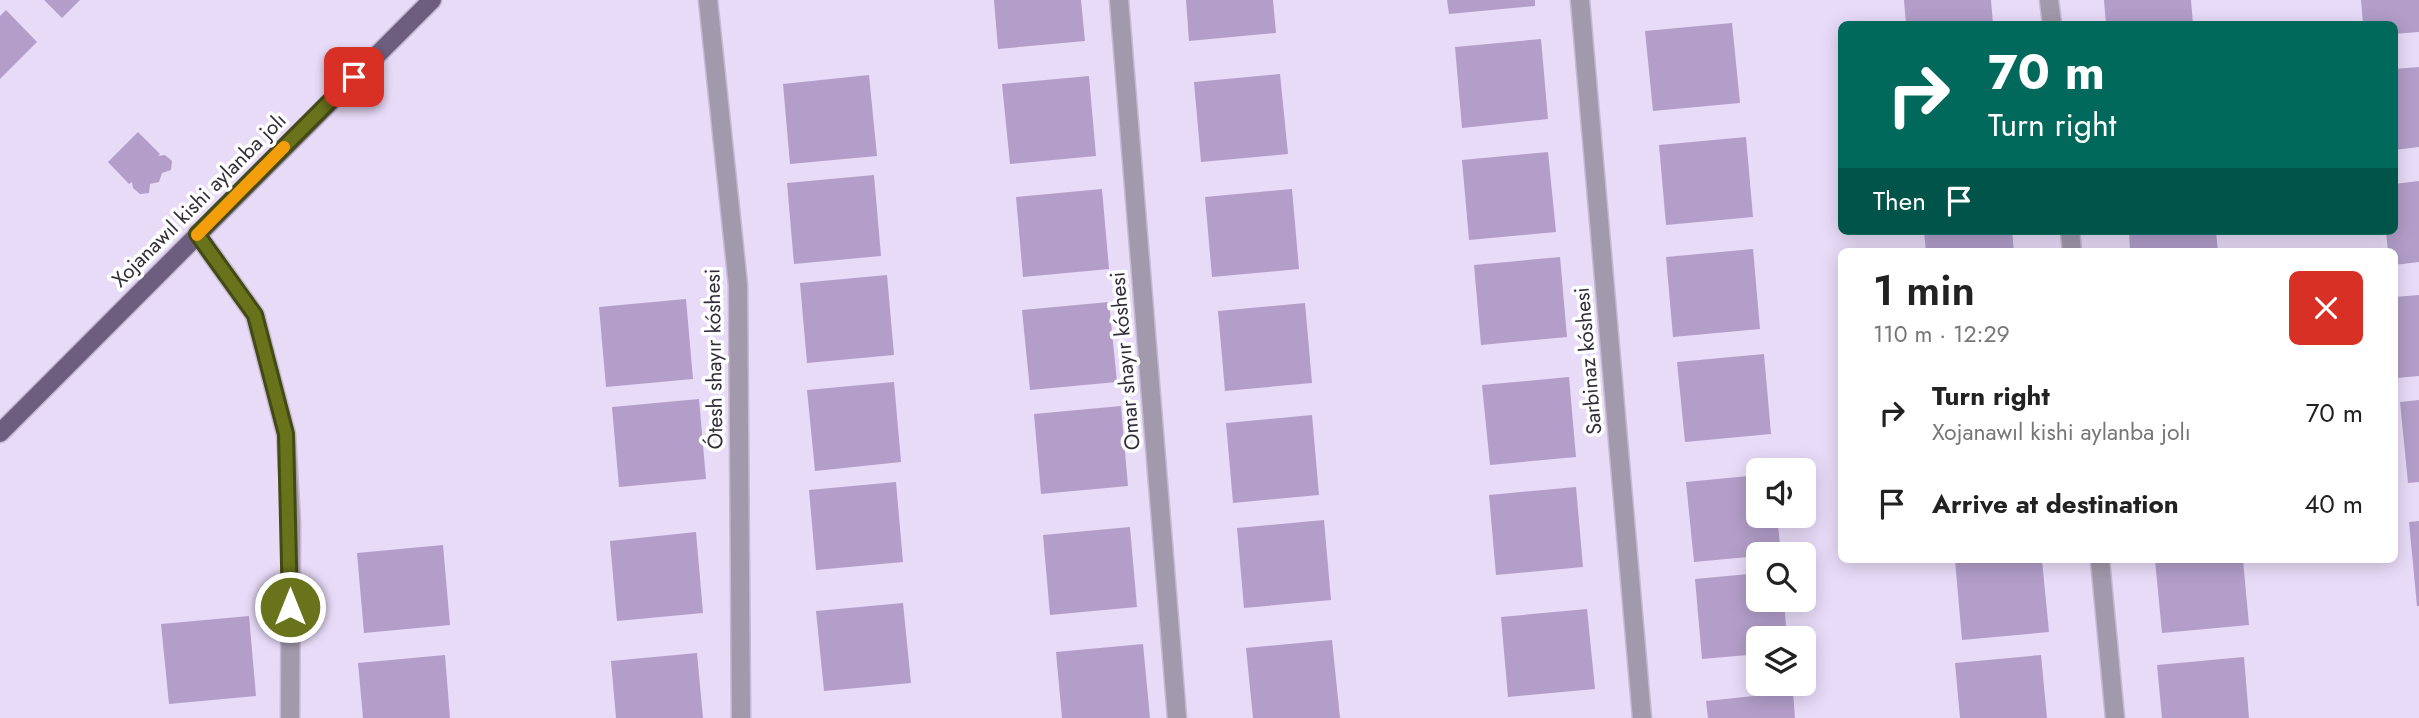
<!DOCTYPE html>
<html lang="en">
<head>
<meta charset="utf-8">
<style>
  body { margin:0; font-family:Jost,sans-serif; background:#f6f6f6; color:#222; height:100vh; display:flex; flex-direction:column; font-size:26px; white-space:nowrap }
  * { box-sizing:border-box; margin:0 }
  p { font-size:23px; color:#767676 }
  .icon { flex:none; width:38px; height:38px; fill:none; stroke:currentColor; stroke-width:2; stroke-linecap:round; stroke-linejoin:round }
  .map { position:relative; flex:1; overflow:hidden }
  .panel { position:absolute; left:1838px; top:248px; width:560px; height:315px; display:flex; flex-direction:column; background:#fff; border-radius:10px; box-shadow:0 4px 18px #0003 }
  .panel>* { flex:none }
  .banner { position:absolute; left:1838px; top:21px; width:560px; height:214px; border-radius:10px; box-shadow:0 4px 18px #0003; background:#00695c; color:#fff; overflow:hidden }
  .tools { position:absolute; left:1746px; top:458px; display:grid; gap:14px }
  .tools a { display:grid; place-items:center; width:70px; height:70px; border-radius:10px; background:#fff; box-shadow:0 4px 18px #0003; font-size:35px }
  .pin { position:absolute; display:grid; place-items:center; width:60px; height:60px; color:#fff; margin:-30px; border-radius:14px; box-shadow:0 4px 10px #0006 }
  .me { position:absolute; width:77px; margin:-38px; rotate:0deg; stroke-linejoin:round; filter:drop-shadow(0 0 5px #0008) }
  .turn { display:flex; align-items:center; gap:24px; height:147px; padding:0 35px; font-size:32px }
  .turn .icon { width:91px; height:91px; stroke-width:2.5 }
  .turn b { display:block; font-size:49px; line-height:60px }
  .then { display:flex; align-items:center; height:66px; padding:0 35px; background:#0003; gap:14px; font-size:26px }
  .round { display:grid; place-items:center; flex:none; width:74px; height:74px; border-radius:10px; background:#f6f6f6 }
  .headline { display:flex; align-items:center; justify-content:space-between; height:119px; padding:0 35px }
  h1 { font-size:42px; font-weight:600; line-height:52px }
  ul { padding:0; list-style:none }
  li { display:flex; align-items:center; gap:21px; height:91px; padding:0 35px }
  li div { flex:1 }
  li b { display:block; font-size:26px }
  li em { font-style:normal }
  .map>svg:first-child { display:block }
  .building { fill:#b29ec9 }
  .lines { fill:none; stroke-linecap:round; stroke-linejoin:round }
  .street-casing { stroke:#c4b8d2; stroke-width:21 }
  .primary-casing { stroke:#c4b8d2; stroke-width:21 }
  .street { stroke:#a299ac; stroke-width:18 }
  .primary { stroke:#6d5d7e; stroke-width:18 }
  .route-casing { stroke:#444b12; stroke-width:18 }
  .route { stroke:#68731c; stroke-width:12 }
  .slow { stroke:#f59e0b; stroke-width:12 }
  .labels { text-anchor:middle; stroke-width:7; stroke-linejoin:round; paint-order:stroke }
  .street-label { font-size:21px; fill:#322d38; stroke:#fff }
</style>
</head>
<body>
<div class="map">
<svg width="2419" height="718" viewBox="0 0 2419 718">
  <rect width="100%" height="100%" fill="#e8dbf8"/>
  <g class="building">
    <path d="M44 0H80L62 18Z"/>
    <path d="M994 0H1081L1085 41 998 49Z"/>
    <path d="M1186 0H1273L1276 33 1189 41Z"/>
    <path d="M1447 0H1535V6L1449 14Z"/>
    <path d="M1904 0H1991L1993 24H1906Z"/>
    <path d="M2104 0H2191L2193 24H2106Z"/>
    <path d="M2361 0H2419V32L2394 34V24H2363Z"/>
    <path d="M6 10 37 42 0 79V16Z"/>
    <path d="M1732 23 1740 103 1653 111 1645 31Z"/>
    <path d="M1541 39 1548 119 1462 128 1455 47Z"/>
    <path d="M2419 67V147L2394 150V69Z"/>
    <path d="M1280 74 1288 154 1201 162 1194 82Z"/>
    <path d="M869 75 877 156 790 164 783 84Z"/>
    <path d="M1089 76 1096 156 1010 164 1002 84Z"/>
    <path d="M138 132 160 154 158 156 165 155 172 161 171 170 162 173 159 182 150 184 149 193 140 194 133 188 132 182 129 184 108 162Z"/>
    <path d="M1746 137 1753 217 1666 225 1659 145Z"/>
    <path d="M1548 152 1556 232 1469 240 1462 160Z"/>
    <path d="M874 175 881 256 794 264 787 183Z"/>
    <path d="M2419 181V262L2394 265V252H2388L2386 231H2394V184Z"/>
    <path d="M1102 189 1109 269 1023 277 1016 197Z"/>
    <path d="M1292 189 1299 269 1212 277 1205 197Z"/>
    <path d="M1924 231H2012L2014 252H1926Z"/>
    <path d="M2129 231H2216L2218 252H2130Z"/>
    <path d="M1753 249 1760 329 1673 337 1666 257Z"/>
    <path d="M1560 257 1567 337 1481 345 1474 265Z"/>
    <path d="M887 275 894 355 807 363 800 283Z"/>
    <path d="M2419 295V376L2396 378 2394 297Z"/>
    <path d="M686 299 693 379 606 387 599 307Z"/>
    <path d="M1109 302 1117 382 1030 390 1022 310Z"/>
    <path d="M1305 303 1312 383 1225 391 1218 311Z"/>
    <path d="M1764 354 1771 434 1685 442 1677 362Z"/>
    <path d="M1569 377 1576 457 1490 465 1482 385Z"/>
    <path d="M894 382 901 462 815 471 807 390Z"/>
    <path d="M699 399 706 479 619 487 612 407Z"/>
    <path d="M2419 400V482L2408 483 2400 402Z"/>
    <path d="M1121 406 1128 486 1041 494 1034 414Z"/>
    <path d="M1312 415 1319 495 1233 503 1226 423Z"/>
    <path d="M1759 475V516H1777L1781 554 1694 562 1686 482Z"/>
    <path d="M896 482 903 562 816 570 809 490Z"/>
    <path d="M1576 487 1583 567 1496 575 1489 495Z"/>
    <path d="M1324 520 1331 600 1244 608 1237 528Z"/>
    <path d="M2419 521V606H2417L2409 522Z"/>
    <path d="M1130 527 1137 607 1050 615 1043 535Z"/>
    <path d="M696 532 703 613 617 621 610 541Z"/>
    <path d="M443 545 450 625 364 633 357 553Z"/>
    <path d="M1955 560H2042L2049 632 1962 640Z"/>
    <path d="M2155 560H2243L2249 625 2162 633Z"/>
    <path d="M1759 573V600H1784L1787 639H1759V654L1702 659 1695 579Z"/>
    <path d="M903 603 911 683 824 691 816 611Z"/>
    <path d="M1587 609 1595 689 1508 697 1501 617Z"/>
    <path d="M249 616 256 696 169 704 161 624Z"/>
    <path d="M1332 640 1340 718H1253L1246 648Z"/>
    <path d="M1143 644 1150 718H1062L1056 652Z"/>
    <path d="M697 653 703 718H616L611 661Z"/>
    <path d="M445 655 450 718H363L358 663Z"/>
    <path d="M2041 655 2047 718H1960L1955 663Z"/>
    <path d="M2244 657 2249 718H2162L2157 665Z"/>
    <path d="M1793 692 1795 718H1708L1706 701Z"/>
  </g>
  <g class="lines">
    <g class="street-casing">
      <g id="street">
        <path d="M708 0 738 285 741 718"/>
        <path d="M1119 0 1177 718"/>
        <path d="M1580 0 1642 718"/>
        <path d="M2049 0 2052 24"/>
        <path d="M2070 231 2072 252"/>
        <path d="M197 234 255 315 286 434 291 523 290 718"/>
        <path d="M2100 560 2115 718"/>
      </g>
    </g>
    <g class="primary-casing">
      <path id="primary" d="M0 433 432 0"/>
    </g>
    <use href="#street" class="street"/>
    <use href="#primary" class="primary"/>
  </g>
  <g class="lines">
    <g class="route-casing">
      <path id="route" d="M290 607 286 434 255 315 197 234 354 77"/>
    </g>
    <use href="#route" class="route"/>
    <path class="slow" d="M197 235 284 147"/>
  </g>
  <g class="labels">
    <g class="street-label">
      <text transform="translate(199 200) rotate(-45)" y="7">Xojanawıl kishi aylanba jolı</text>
      <text transform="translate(714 359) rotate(-91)" y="7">Ótesh shayır kóshesi</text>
      <text transform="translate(1125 361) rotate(-95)" y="7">Omar shayır kóshesi</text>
      <text transform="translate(1588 361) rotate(-95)" y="7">Sarbinaz kóshesi</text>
    </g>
  </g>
</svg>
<div class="tools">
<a><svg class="icon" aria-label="sound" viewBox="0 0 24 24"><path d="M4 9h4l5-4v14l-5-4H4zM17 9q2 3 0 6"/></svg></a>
<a><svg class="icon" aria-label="search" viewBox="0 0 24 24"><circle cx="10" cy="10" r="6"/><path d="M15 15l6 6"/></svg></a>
<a><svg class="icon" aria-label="layers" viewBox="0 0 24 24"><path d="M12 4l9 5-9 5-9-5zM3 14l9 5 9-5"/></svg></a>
</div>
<div class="pin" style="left:354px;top:77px;background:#d93025"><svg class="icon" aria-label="arrive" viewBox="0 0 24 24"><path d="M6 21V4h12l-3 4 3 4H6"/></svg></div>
<svg class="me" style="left:290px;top:607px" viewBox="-20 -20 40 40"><circle r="17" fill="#68731c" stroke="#fff" stroke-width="3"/><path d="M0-11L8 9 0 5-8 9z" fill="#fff"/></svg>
<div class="banner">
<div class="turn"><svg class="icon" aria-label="right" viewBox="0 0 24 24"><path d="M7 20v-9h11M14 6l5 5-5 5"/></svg><div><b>70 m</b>Turn right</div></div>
<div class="then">Then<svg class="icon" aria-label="arrive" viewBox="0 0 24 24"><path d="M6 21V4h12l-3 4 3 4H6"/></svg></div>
</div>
<section class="panel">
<div class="headline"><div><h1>1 min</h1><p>110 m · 12:29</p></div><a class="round" style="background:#d93025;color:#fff"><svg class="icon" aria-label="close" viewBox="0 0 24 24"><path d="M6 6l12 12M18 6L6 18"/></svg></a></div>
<ul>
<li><svg class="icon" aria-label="right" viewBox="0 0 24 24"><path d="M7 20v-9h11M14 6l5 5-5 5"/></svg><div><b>Turn right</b><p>Xojanawıl kishi aylanba jolı</p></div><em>70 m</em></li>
<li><svg class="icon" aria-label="arrive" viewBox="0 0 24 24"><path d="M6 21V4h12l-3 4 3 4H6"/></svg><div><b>Arrive at destination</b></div><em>40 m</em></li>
</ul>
</section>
</div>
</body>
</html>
